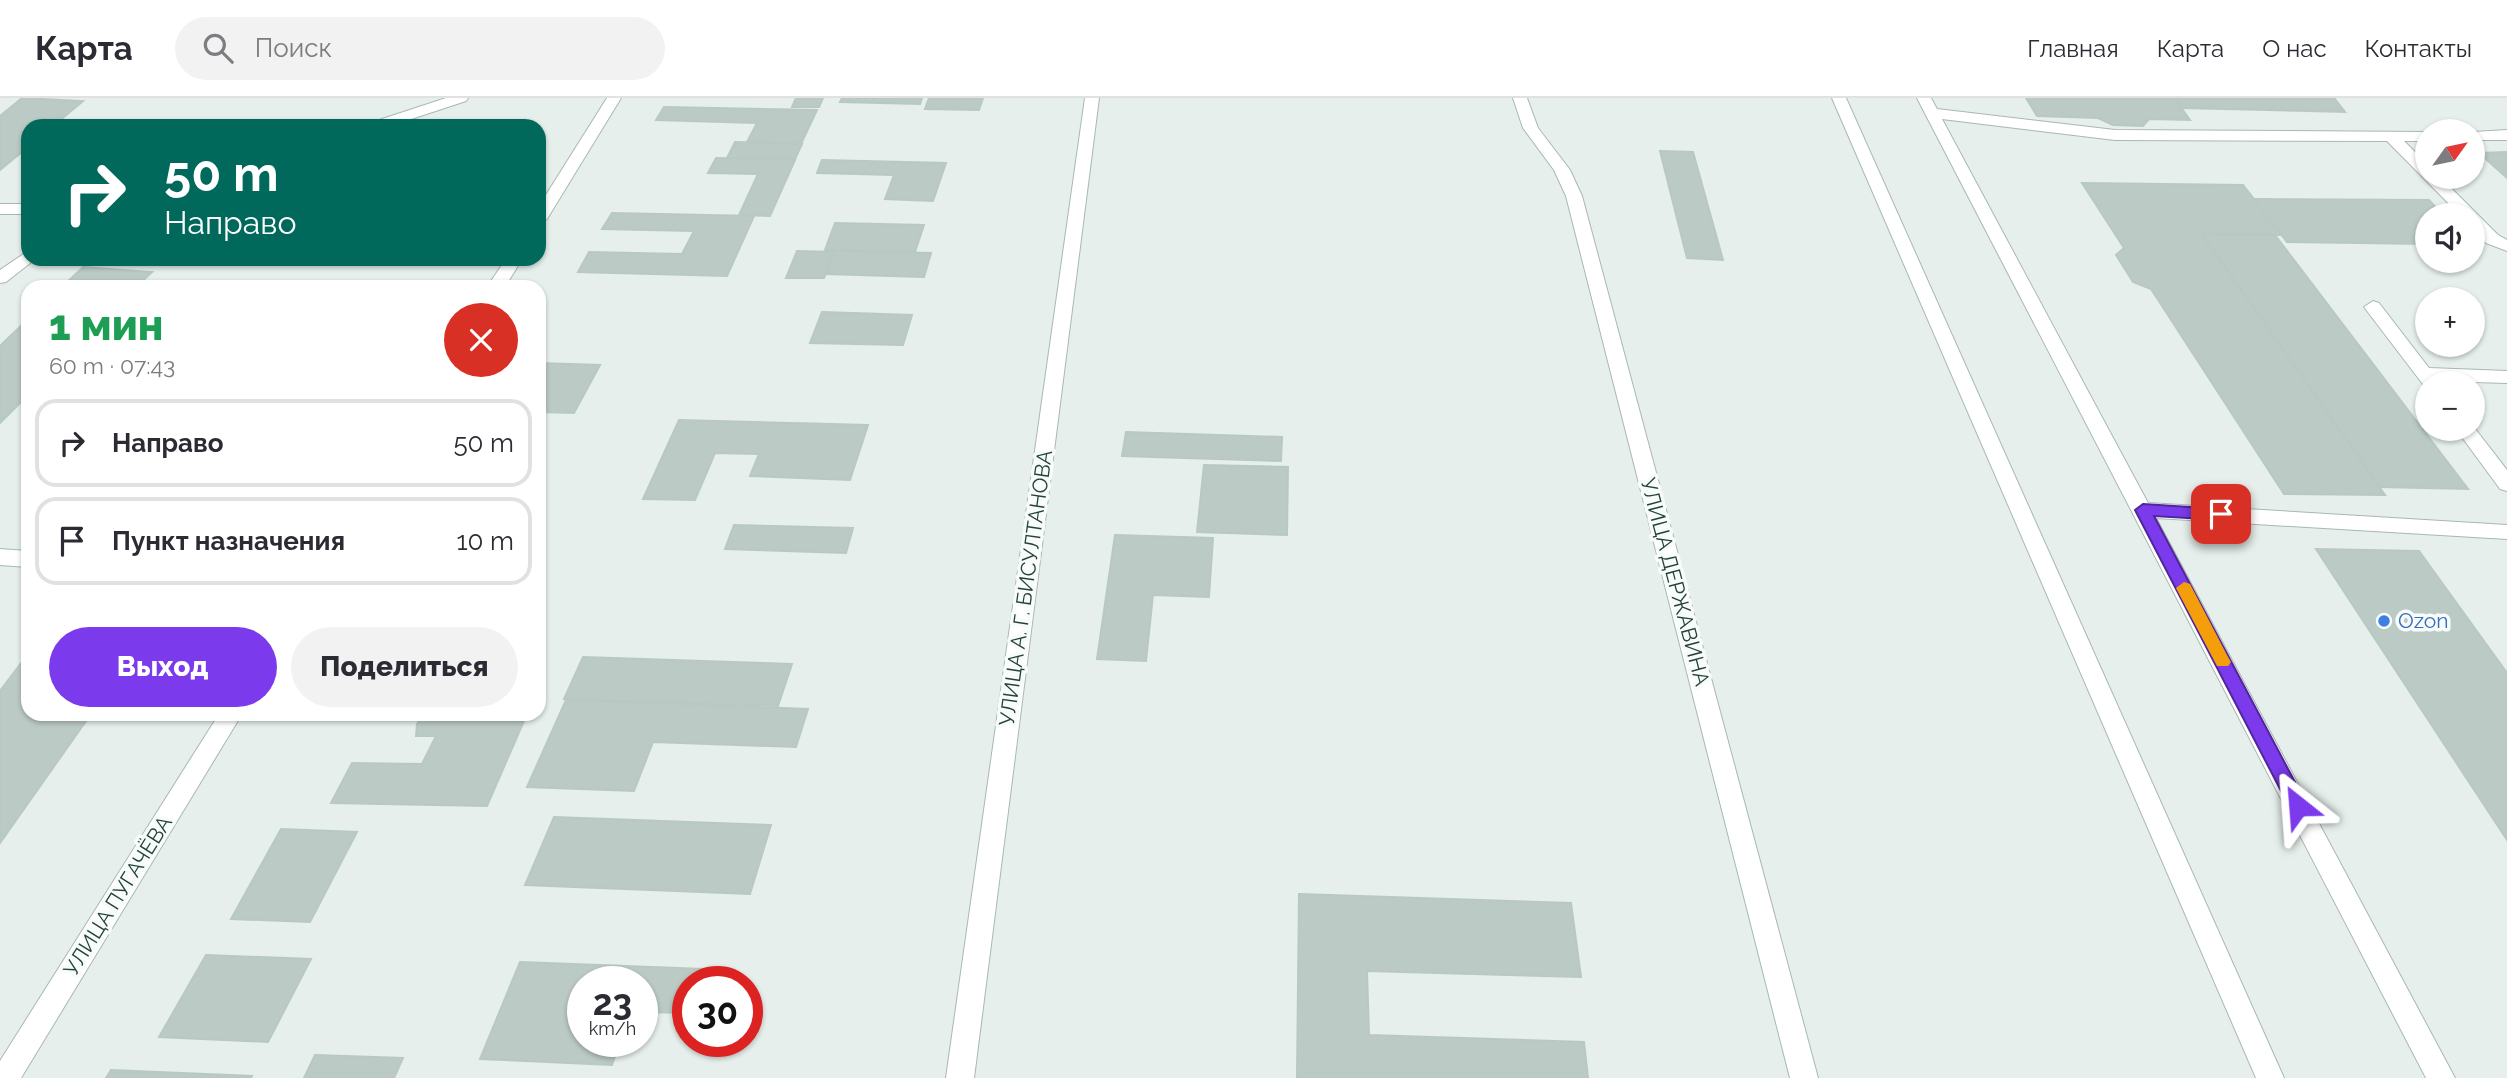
<!DOCTYPE html>
<html lang="ru">
<head>
<meta charset="utf-8">
<style>
  body { margin:0; font-family:Raleway,sans-serif; background:#f2f2f3; color:#2b2b33; height:100vh; display:flex; flex-direction:column; font-size:26px; white-space:nowrap }
  * { box-sizing:border-box; margin:0 }
  p { font-size:23px; color:#7c7c81 }
  .icon { flex:none; width:38px; height:38px; fill:none; stroke:currentColor; stroke-width:2; stroke-linecap:round; stroke-linejoin:round }
  .map { position:relative; flex:1; overflow:hidden }
  .side { position:absolute; left:21px; top:182px; width:525px; height:441px; display:flex; flex-direction:column; background:#fff; border-radius:21px; box-shadow:0 2px 5px #0004 }
  .side>* { flex:none }
  .guide { position:absolute; left:21px; top:21px; width:525px; height:147px; border-radius:21px; box-shadow:0 2px 5px #0004; background:#00695c; color:#fff; overflow:hidden }
  .needle { width:46px; rotate:57deg }
  .fabs { position:absolute; left:2415px; top:21px; display:grid; gap:14px }
  .fabs a { display:grid; place-items:center; width:70px; height:70px; border-radius:50%; background:#fff; box-shadow:0 2px 5px #0004; font-size:35px }
  .speed { position:absolute; left:567px; top:868px; display:flex; gap:14px; font-size:35px; font-weight:700; text-align:center }
  .speed>* { display:grid; place-content:center; width:91px; height:91px; border-radius:50%; background:#fff; box-shadow:0 2px 5px #0004; line-height:1 }
  .speed small { font-size:18px; font-weight:400 }
  .speed .limit { border:10px solid #d22; background:#fff; color:#111 }
  .pin { position:absolute; display:grid; place-items:center; width:60px; height:60px; color:#fff; margin:-30px; border-radius:14px; box-shadow:0 4px 10px #0006 }
  .me { position:absolute; width:77px; margin:-38px; rotate:332deg; stroke-linejoin:round; filter:drop-shadow(0 0 5px #0008) }
  .turn { display:flex; align-items:center; gap:24px; height:147px; padding:0 28px; font-size:32px }
  .turn .icon { width:91px; height:91px; stroke-width:2.5 }
  .turn b { display:block; font-size:49px; line-height:60px }
  .round { display:grid; place-items:center; flex:none; width:74px; height:74px; border-radius:37px; background:#f2f2f3 }
  .headline { display:flex; align-items:center; justify-content:space-between; height:119px; padding:0 28px }
  h1 { font-size:42px; font-weight:800; line-height:52px; color:#1e9e55 }
  .cta { display:flex; gap:14px; margin-top:auto; padding:14px 28px }
  .cta a { flex:1; height:80px; border-radius:42px; background:#7c3aed; color:#fff; font-size:28px; font-weight:800; line-height:80px; text-align:center }
  .cta a+a { background:#f2f2f3; color:#2b2b33 }
  ul { padding:0; list-style:none }
  li { display:flex; align-items:center; gap:21px; height:88px; margin:0 14px 10px; padding:0 14px; border:4px solid #e1e1e2; border-radius:21px }
  li div { flex:1 }
  li b { display:block; font-size:26px }
  li em { font-style:normal }
  header { display:flex; align-items:center; gap:42px; box-sizing:border-box; height:98px; padding:0 35px; background:#fff; border-bottom:2px solid #e1e1e2 }
  header strong { font-size:33px }
  nav { display:flex; gap:38px; margin-inline-start:auto; font-size:24px }
  .search { width:490px; height:63px; background:#f2f2f3; display:flex; align-items:center; gap:18px; box-sizing:border-box; padding:0 24px; border-radius:38px; color:#7c7c81; font-size:26px }
  .map>svg:first-child { display:block }
  .building { fill:#bbcac4; stroke:#b8c9c2; stroke-width:2 }
  .lines { fill:none; stroke-linecap:round; stroke-linejoin:round }
  .minor-casing { stroke:#a8b8b2; stroke-width:2 }
  .minor { fill:#fff; fill-rule:evenodd }
  .route { fill:#7c3aed; stroke:#51269a; stroke-width:2 }
  .slow { fill:#f59e0b }
  .shop-dot { fill:#3f7fe0; stroke:#f7fbf9; stroke-width:2.5 }
  .labels { text-anchor:middle; stroke-width:7; stroke-linejoin:round; paint-order:stroke }
  .street-label { font-size:21px; fill:#24423a; stroke:#f7fbf9 }
  .shop-label { font-size:21px; fill:#366cbe; stroke:#f7fbf9; text-anchor:start }
</style>
</head>
<body>
<header>
<strong>Карта</strong>
<div class="search"><svg class="icon" aria-label="search" viewBox="0 0 24 24"><circle cx="10" cy="10" r="6"/><path d="M15 15l6 6"/></svg>Поиск</div>
<nav><a>Главная</a><a>Карта</a><a>О нас</a><a>Контакты</a></nav>
</header>
<div class="map">
<svg width="2507" height="980" viewBox="0 0 2507 980">
  <rect width="100%" height="100%" fill="#e6efeb"/>
  <g class="building">
    <path d="M22 0 83 3 53 28H28V49L0 72V18Z"/>
    <path d="M796 0H823L819 9H792Z"/>
    <path d="M842 0H922L920 6 840 4Z"/>
    <path d="M929 0H983L979 12 925 11Z"/>
    <path d="M2026 0H2174L2190 22 2149 21 2143 28 2113 27 2098 20 2037 18Z"/>
    <path d="M2174 0H2334L2345 14 2181 10Z"/>
    <path d="M664 9 817 12 801 46 747 44 757 25 656 22Z"/>
    <path d="M735 44 802 46 795 61 727 60Z"/>
    <path d="M1660 53 1693 54 1723 162 1687 160Z"/>
    <path d="M2507 54V80L2479 55Z"/>
    <path d="M716 60 795 62 770 118 739 117 758 76 708 75Z"/>
    <path d="M822 62 946 65 933 103 885 101 894 77 817 75Z"/>
    <path d="M2082 85 2243 87 2282 137 2202 136 2385 397 2284 396 2151 191 2133 184 2116 157 2124 150Z"/>
    <path d="M2253 101 2429 102 2443 117H2427V146L2287 144Z"/>
    <path d="M612 115 754 118 727 178 578 174 589 154 682 156 694 133 602 131Z"/>
    <path d="M835 125 924 127 915 154 825 152Z"/>
    <path d="M2202 136 2275 137 2468 391 2380 389Z"/>
    <path d="M797 153 834 154 824 180H786Z"/>
    <path d="M834 153 931 155 924 179 825 176Z"/>
    <path d="M83 169 152 174 136 189H62Z"/>
    <path d="M822 214 912 217 903 247 810 245Z"/>
    <path d="M28 221V297L0 325V248Z"/>
    <path d="M539 265 600 267 574 315 539 314Z"/>
    <path d="M679 322 868 327 850 382 750 378 759 356 715 355 695 402 643 401Z"/>
    <path d="M1126 334 1282 339 1281 363 1122 358Z"/>
    <path d="M1204 367 1288 369 1287 437 1197 434Z"/>
    <path d="M734 427 853 430 846 455 725 451Z"/>
    <path d="M1115 437 1213 440 1209 499 1153 497 1146 563 1097 561Z"/>
    <path d="M2316 451 2419 453 2507 575V742Z"/>
    <path d="M28 556V616H91L0 745V593Z"/>
    <path d="M583 559 792 566 778 608 564 601Z"/>
    <path d="M566 602 808 611 796 649 653 644 634 693 527 689Z"/>
    <path d="M424 616H527L487 708 331 705 352 665 422 666 436 638H416L417 626Z"/>
    <path d="M554 719 771 727 750 796 525 787Z"/>
    <path d="M281 731 357 734 310 824 231 821Z"/>
    <path d="M1299 796 1571 805 1581 879 1367 873 1369 937 1584 944 1588 980H1297Z"/>
    <path d="M206 857 311 861 268 944 159 939Z"/>
    <path d="M520 864 730 872 727 884H688V915L642 914V884H583V943H620L612 967 480 961Z"/>
    <path d="M315 957 403 960 394 980H304Z"/>
    <path d="M111 972 252 978 251 980H106Z"/>
  </g>
  <g class="lines">
    <g class="minor-casing">
      <g id="minor">
        <path d="M446 0H468L466 3 390 28H367L370 25Z"/>
        <path d="M607 0H621L547 121 539 126V108Z"/>
        <path d="M1085 0H1099L974 980H946Z"/>
        <path d="M1513 0H1527L1538 30 1570 72 1582 98 1818 980H1790L1566 98 1554 72 1523 30Z"/>
        <path d="M1832 0H1846L2284 980H2256Z"/>
        <path d="M1917 0H1931L1937 11 2115 32 2427 34V43H2404L2427 66V79H2440L2498 137 2507 142V153L2486 145 2473 130V117H2460L2387 43 2115 42 1942 21 2148 405 2507 427V441L2156 420 2455 980H2426Z"/>
        <path d="M2507 32V42H2473V34Z"/>
        <rect x="0" y="106" width="28" height="10"/>
        <path d="M28 153V161L34 162 6 184 0 185V172Z"/>
        <path d="M506 161H522L505 189H487Z"/>
        <path d="M2373 203 2379 205 2429 270 2507 273V285L2439 283 2440 285H2427V290L2425 289 2364 209Z"/>
        <path d="M2473 328 2507 372V393L2500 391 2456 331H2473Z"/>
        <path d="M0 451 28 453V469L0 467Z"/>
        <path d="M219 616H242L21 980H0V963Z"/>
      </g>
    </g>
    <use href="#minor" class="minor"/>
  </g>
  <path class="route" d="M2143 406 2221 411 2228 416 2221 422 2154 418 2305 703 2307 708 2305 714 2298 716 2292 714 2135 412Z"/>
  <path class="slow" d="M2184 484 2190 486 2228 559 2231 564 2228 568H2217L2176 490Z"/>
  <circle class="shop-dot" cx="2384" cy="523" r="7"/>
  <g class="labels">
    <g class="street-label">
      <text transform="translate(1675 484) rotate(75)" y="7">УЛИЦА ДЕРЖАВИНА</text>
      <text transform="translate(1026 490) rotate(-82)" y="7">УЛИЦА А. Г. БИСУЛТАНОВА</text>
      <text transform="translate(118 798) rotate(-58)" y="7">УЛИЦА ПУГАЧЁВА</text>
    </g>
    <g class="shop-label">
      <text x="2398" y="530">Ozon</text>
    </g>
  </g>
</svg>
<div class="fabs">
<a><svg class="needle" viewBox="-14 -14 28 28"><path d="M0-13l5 13h-10z" fill="#e53935"/><path d="M0 13l5-13h-10z" fill="#7c7c81"/></svg></a>
<a><svg class="icon" aria-label="sound" viewBox="0 0 24 24"><path d="M4 9h4l5-4v14l-5-4H4zM17 9q2 3 0 6"/></svg></a>
<a>+</a>
<a>−</a>
</div>
<div class="speed"><div>23<small>km/h</small></div><div class="limit">30</div></div>
<div class="pin" style="left:2221px;top:416px;background:#d93025"><svg class="icon" aria-label="arrive" viewBox="0 0 24 24"><path d="M6 21V4h12l-3 4 3 4H6"/></svg></div>
<svg class="me" style="left:2298px;top:708px" viewBox="-20 -20 40 40"><path d="M0-17L14 15 0 8-14 15z" fill="#7c3aed" stroke="#fff" stroke-width="4"/></svg>
<div class="guide">
<div class="turn"><svg class="icon" aria-label="right" viewBox="0 0 24 24"><path d="M7 20v-9h11M14 6l5 5-5 5"/></svg><div><b>50 m</b>Направо</div></div>
</div>
<section class="side">
<div class="headline"><div><h1>1 мин</h1><p>60 m · 07:43</p></div><a class="round" style="background:#d93025;color:#fff"><svg class="icon" aria-label="close" viewBox="0 0 24 24"><path d="M6 6l12 12M18 6L6 18"/></svg></a></div>
<ul>
<li><svg class="icon" aria-label="right" viewBox="0 0 24 24"><path d="M7 20v-9h11M14 6l5 5-5 5"/></svg><div><b>Направо</b></div><em>50 m</em></li>
<li><svg class="icon" aria-label="arrive" viewBox="0 0 24 24"><path d="M6 21V4h12l-3 4 3 4H6"/></svg><div><b>Пункт назначения</b></div><em>10 m</em></li>
</ul>
<div class="cta"><a>Выход</a><a>Поделиться</a></div>
</section>
</div>
</body>
</html>
